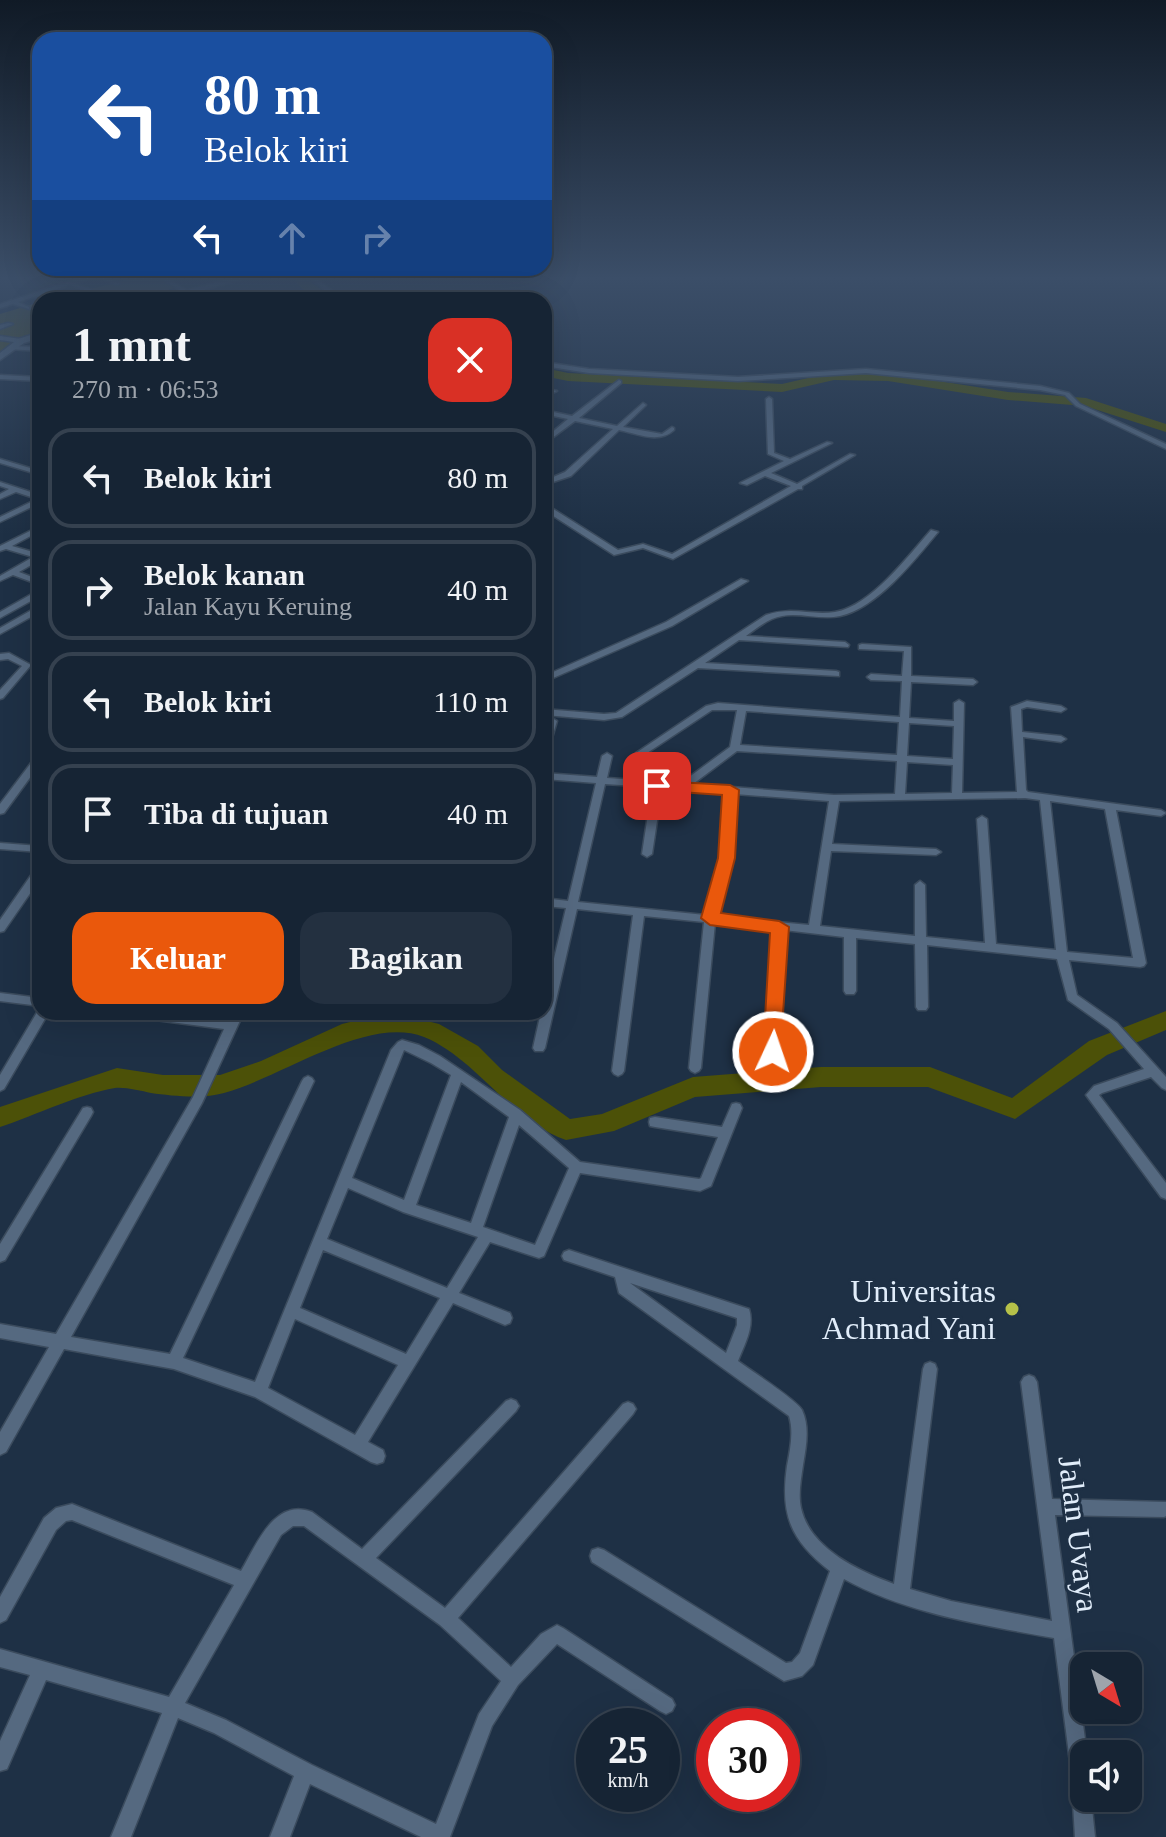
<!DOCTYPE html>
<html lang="id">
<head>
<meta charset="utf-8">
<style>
  body { margin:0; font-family:Georgia,serif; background:#233040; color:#f1f3f6; height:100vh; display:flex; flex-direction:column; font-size:30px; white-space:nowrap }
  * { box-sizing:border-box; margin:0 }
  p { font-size:26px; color:#9ea4ac }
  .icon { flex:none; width:44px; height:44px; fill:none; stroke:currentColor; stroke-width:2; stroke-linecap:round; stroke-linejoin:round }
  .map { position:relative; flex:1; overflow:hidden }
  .sheet { position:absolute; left:32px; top:292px; width:520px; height:728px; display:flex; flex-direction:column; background:#162434; border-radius:24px; box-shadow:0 8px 32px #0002,0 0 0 2px #35414f }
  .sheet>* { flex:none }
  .top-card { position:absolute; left:32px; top:32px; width:520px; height:244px; border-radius:24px; box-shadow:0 8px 32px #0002,0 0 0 2px #35414f; background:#1a4fa0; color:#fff; overflow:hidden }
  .needle { width:52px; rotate:142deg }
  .tools { position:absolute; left:1070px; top:1652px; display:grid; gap:16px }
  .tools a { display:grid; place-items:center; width:72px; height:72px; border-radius:16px; background:#162434; box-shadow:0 8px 32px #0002,0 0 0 2px #35414f; font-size:40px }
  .speed { position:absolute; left:576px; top:1708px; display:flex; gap:16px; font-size:40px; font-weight:700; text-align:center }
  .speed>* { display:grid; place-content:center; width:104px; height:104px; border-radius:50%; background:#162434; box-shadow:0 8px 32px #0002,0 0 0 2px #35414f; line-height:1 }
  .speed small { font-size:20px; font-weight:400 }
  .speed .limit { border:12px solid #d22; background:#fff; color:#111 }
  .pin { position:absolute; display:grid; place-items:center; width:68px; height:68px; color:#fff; margin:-34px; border-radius:16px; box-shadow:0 4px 12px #0006 }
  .me { position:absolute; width:88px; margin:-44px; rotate:3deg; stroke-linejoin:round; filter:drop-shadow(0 0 6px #0008) }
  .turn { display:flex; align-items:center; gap:28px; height:168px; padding:0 40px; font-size:36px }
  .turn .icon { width:104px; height:104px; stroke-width:2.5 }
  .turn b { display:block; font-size:56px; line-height:68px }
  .lanes { display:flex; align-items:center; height:76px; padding:0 40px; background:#0003; justify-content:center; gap:40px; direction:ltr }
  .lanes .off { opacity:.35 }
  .round { display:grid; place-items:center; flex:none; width:84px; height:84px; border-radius:24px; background:#233040 }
  .summary { display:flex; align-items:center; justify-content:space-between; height:136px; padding:0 40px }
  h1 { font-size:48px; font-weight:700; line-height:60px }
  .button { display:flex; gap:16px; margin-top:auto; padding:16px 40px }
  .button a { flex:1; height:92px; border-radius:24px; background:#ea580c; color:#fff; font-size:32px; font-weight:700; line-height:92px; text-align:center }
  .button a+a { background:#233040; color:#f1f3f6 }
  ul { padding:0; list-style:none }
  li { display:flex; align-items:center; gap:24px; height:100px; margin:0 16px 12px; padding:0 24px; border:4px solid #35414f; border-radius:24px }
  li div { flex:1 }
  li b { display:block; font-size:30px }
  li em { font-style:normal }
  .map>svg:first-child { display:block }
  .green { fill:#51562b }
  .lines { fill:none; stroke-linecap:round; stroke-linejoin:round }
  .river { fill:#4c5108; fill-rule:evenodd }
  .street-casing { stroke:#3b4b5d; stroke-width:3 }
  .secondary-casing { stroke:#3b4b5d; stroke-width:3 }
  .street { fill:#556980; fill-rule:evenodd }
  .secondary { fill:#556980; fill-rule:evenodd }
  .route { fill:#ea580c; stroke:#983908; stroke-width:2 }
  .poi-dot { fill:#b6c149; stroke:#1e3045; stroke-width:3 }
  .labels { text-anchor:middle; stroke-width:6; stroke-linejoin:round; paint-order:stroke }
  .near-poi-label { font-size:32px; fill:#e1edfa; stroke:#1e3045; text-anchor:end }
  .near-street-label { font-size:32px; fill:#e1edfa; stroke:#1e3045 }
</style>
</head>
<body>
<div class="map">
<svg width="1166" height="1837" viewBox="0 0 1166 1837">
  <rect width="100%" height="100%" fill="#1e3045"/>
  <g class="green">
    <path d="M139 277H154L177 286 146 300H47Z"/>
    <path d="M40 302V333L12 342 0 353V314Z"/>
  </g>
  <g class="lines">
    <g class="river">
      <path d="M293 277H304L335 300C317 300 302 293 293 277Z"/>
      <path d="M544 368 568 373 782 384 834 372 888 373 1008 392 1086 398 1166 424V432L1085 406 1008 400 888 381 834 380 782 392 568 381 544 376Z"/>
      <path d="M1166 1011V1030L1107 1055 1015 1119 928 1087H821L695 1097 614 1131 566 1140C512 1122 476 1058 424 1037 367 1015 283 1077 224 1093 204 1099 172 1096 151 1093 141 1091 126 1087 115 1088 79 1094 36 1115 0 1127V1107L117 1068 163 1075H220L261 1061 342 1024 391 1012 439 1024 478 1046 502 1070 570 1119 602 1114 693 1077 821 1067H930L1012 1098 1089 1041Z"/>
    </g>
    <g class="street-casing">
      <g id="street">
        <path d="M84 277H93L76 284 92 290V292L70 285 18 302 29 307V309L13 304 0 308V304Z"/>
        <path d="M99 277H106L120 284 115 285Z"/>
        <path d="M159 277H165L189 292 184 293Z"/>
        <path d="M309 277H315L343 300H337Z"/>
        <path d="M303 294 305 297 297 300H288Z"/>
        <path d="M8 323 13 324 0 329V325Z"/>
        <path d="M0 336 21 339 24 341 21 343 0 340Z"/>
        <path d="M10 346 40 347V351L8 349V347Z"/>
        <path d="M544 362 589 369 738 377 866 369 1040 386 1069 393 1080 404 1166 444V449L1076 406 1065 395 1040 390 866 373 738 381 589 373 544 366Z"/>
        <path d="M0 375 40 377V381L0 379Z"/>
        <path d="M619 380 621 381V383L579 418 617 426 643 403 646 405 645 406 623 427 662 434 672 427 674 428V430C659 444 638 434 619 430L571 476 544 485V481L565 472 613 429 575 421 544 444V439L568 419 544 414V410L572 416Z"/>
        <path d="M552 390 557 391 544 397V393Z"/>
        <path d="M769 397 772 399 774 453 790 459 827 442 832 443 771 473 797 484 850 454 855 455 802 486V489H798L673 559 643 548 614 555 544 510V505H547L618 550 643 544 672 554 791 486 765 476 747 485 740 483 784 461 768 454 766 399Z"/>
        <path d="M0 459 40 471V475L0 463Z"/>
        <path d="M0 482 40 495V503L0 522V517L37 499 16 492 0 499V494L9 489 0 486Z"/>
        <path d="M40 526V531L12 546 40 554V560L19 572 40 580V585L13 575 0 581V576L33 557 6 549 0 551V546Z"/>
        <path d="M931 530 938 532C915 560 877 608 840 616 818 621 793 609 772 619 763 623 754 630 746 636L845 642 849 645 848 647 739 640 705 663 836 671 839 672V676L698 668 622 717 604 720 544 715V709L604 714 616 713 766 615C793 606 811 616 835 612 871 606 908 556 931 530Z"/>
        <path d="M741 579 748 581 672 626 544 682V676L666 622Z"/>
        <path d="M37 591H40V596L0 618V612Z"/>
        <path d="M37 607H40V612L0 634V628Z"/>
        <path d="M862 644 911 647V676L973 679 977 682 973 685 911 682 909 718 954 721V703L959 700 964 703 962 793 1017 792 1011 707 1027 701 1061 706 1066 709 1061 712 1027 707 1021 709 1022 732 1061 736 1066 739 1061 742 1023 737 1026 790 1028 792 1161 810 1166 813 1161 816 1116 810 1146 963 1144 966 1140 967 1069 960 1077 995 1117 1023 1166 1077V1090L1162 1088 1151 1077 1102 1093 1099 1095 1166 1183V1199L1161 1197 1086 1095 1094 1086 1144 1069 1109 1029 1068 1000 1057 959 927 945 928 1007 926 1010H918L916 1007 915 944 856 938V991L854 994H846L844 991V937L784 930 779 1052 777 1055H769L767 1052 773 929 715 923 701 1068 699 1071 695 1073 691 1071 689 1068 704 922 644 916 624 1071 622 1074 618 1076 614 1074 612 1071 633 915 577 909 545 1048 543 1051H535L533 1048 541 1012H544V1001L566 908 544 906V898L568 901 596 783 544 779V773L597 777 602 756 607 753 612 756 607 778 681 783 730 747 737 710H712L644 755 641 756 636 753 706 706 718 703 900 717 902 681 871 680 867 677 871 674 902 676 904 651 859 649V645ZM746 711 899 722 897 755 740 745ZM909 723 954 726 953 759 907 756ZM737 751 897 761 895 794 834 795 693 784ZM907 762 953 765 952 793 905 794ZM605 784 652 787 642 854 647 857 652 854 662 788 725 793 722 858 705 915 578 902ZM735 794 829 801 809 925 716 916 732 858ZM1025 798 1040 800 1056 950 996 944 987 819 982 816 977 819 985 943 926 937 925 885 920 881 915 885V936L820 926 831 851 936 855 941 852 936 849 832 844 839 801ZM1050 801 1105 809 1133 958 1067 952Z"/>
        <path d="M9 653 31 665 3 698 0 699V690L22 666 8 659 0 660V654Z"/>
        <path d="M552 718 557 721 549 748 544 751V732L547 721Z"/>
        <path d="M40 754V764L4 813 0 814V804L37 755Z"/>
        <path d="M0 843 40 846V852L0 849Z"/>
        <path d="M40 867V879L4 931 0 932V920L36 868Z"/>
        <path d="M0 993 40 998V1006L0 1001Z"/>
        <path d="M39 1009 40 1012H49L4 1089 0 1091V1075Z"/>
        <path d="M119 1012H162L228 1020 232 1012H244L202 1103 71 1337 170 1354 302 1081 304 1078 308 1076 312 1078 314 1081 183 1358 255 1382 391 1050 398 1042 402 1040 419 1045 440 1056 520 1110 580 1162 699 1179 701 1178 718 1137 655 1127 650 1126 649 1122 650 1118 655 1117 722 1127 732 1104 736 1103 740 1104 742 1108 711 1186 700 1191 580 1173 544 1256 539 1258 490 1242 459 1293 510 1313 512 1318 510 1323 505 1325 453 1303 368 1442 383 1450 385 1456 383 1462 377 1464 371 1462 255 1397 174 1369 64 1349 6 1452 0 1455V1432L49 1347 0 1338V1324L56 1334 193 1097 224 1029 125 1016 121 1015ZM404 1050 431 1063 451 1075 404 1200 352 1178ZM461 1082 509 1117 471 1223 416 1205ZM519 1125 569 1168 535 1245 483 1227ZM348 1188 403 1212 478 1237 447 1288 327 1239ZM323 1250 440 1298 406 1354 300 1308ZM295 1319 398 1365 355 1435 268 1388Z"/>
        <path d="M312 1012H324C321 1017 318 1018 313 1016Z"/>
        <path d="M87 1107 91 1108 93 1112 91 1116 5 1260 0 1262V1244L83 1108Z"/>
        <path d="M569 1250 749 1309C755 1327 744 1345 738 1361 750 1370 797 1400 802 1410 810 1427 806 1447 803 1465 801 1479 798 1494 801 1508 810 1549 859 1571 894 1584L923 1369 925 1364 930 1362 935 1364 937 1369 910 1589 951 1601 1052 1621 1021 1382 1024 1377 1029 1375 1034 1377 1037 1382 1052 1499 1166 1502V1516L1164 1517 1055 1515 1087 1754H1084V1798H1091L1095 1837H1075L1071 1770 1054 1638C983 1625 908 1614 844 1579L813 1665 802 1676 784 1681 592 1562 590 1556 592 1550 598 1548 604 1550 786 1663 792 1662 800 1653 830 1571C791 1541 780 1515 787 1466 790 1450 794 1432 789 1416L619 1293 615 1277 564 1260 562 1256 564 1252ZM630 1283 737 1318V1325L726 1353Z"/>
        <path d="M511 1399 516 1401 519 1406 516 1411 376 1558 445 1608 623 1404 628 1402 633 1404 636 1409 633 1414 458 1618 511 1667 541 1634 557 1625 563 1628 672 1699 675 1705 672 1711 666 1714 660 1711 557 1644 518 1685 492 1726 450 1837H421L310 1784 290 1837H270L294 1776 214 1733 178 1718 131 1837H111L162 1713 46 1680 7 1769 0 1771V1741L30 1675 0 1667V1649L169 1697 234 1585 72 1520 66 1521 56 1530 6 1620 0 1623V1597L44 1518 56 1508 72 1504 241 1571C256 1546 274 1497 312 1512L362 1549 506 1401ZM293 1526H304L440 1625 501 1681 479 1714 436 1824 312 1765 226 1720 185 1703 281 1535Z"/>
      </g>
    </g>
    <g class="secondary-casing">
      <g id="secondary">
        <path d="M235 277H250L167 300H153Z"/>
        <path d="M40 332V338L24 343 0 360V353L18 339Z"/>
      </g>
    </g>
    <use href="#street" class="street"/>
    <use href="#secondary" class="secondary"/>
  </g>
  <linearGradient id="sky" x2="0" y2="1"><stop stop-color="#101a26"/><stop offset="0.52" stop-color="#3b4e68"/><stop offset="1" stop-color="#3b4e68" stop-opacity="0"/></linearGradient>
  <rect width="1166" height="535" fill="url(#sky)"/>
  <path class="route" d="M657 781 730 785 739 790 735 858 721 913 779 921 789 927 780 1057 773 1060 763 1052 770 933 710 925 701 918 718 858 722 795 651 790V783Z"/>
  <circle class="poi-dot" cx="1012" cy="1309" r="8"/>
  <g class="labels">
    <g class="near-poi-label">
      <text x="996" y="1302">Universitas<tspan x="996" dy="37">Achmad Yani</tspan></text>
    </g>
    <g class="near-street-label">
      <text transform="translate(1079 1534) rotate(83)" y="11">Jalan Uvaya</text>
    </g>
  </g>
</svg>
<div class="tools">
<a><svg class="needle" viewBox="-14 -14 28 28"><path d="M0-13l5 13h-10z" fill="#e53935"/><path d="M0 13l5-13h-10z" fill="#9ea4ac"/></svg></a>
<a><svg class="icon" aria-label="sound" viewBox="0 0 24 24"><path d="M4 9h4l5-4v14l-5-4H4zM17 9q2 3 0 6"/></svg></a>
</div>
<div class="speed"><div>25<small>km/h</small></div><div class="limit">30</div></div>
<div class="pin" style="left:657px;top:786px;background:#d93025"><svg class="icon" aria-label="arrive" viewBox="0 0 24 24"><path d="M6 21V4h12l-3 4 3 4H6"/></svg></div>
<svg class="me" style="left:773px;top:1052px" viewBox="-20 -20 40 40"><circle r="17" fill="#ea580c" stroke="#fff" stroke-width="3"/><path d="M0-11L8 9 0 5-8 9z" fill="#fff"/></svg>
<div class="top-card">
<div class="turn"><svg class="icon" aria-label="left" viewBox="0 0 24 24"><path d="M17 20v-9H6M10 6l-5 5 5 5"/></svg><div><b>80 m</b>Belok kiri</div></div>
<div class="lanes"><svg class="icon" aria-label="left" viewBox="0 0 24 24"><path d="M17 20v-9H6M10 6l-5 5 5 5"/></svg><svg class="icon off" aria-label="ahead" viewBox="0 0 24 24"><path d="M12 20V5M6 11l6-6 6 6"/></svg><svg class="icon off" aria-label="right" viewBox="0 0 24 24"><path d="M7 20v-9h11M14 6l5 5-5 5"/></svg></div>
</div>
<section class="sheet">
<div class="summary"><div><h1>1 mnt</h1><p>270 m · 06:53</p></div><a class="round" style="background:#d93025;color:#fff"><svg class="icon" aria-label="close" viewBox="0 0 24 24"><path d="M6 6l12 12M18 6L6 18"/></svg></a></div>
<ul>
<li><svg class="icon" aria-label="left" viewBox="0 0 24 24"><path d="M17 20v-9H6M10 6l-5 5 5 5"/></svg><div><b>Belok kiri</b></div><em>80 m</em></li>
<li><svg class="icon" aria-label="right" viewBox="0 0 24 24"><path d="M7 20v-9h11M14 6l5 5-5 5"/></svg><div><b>Belok kanan</b><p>Jalan Kayu Keruing</p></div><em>40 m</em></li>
<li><svg class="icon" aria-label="left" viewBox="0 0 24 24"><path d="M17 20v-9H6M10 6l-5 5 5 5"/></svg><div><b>Belok kiri</b></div><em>110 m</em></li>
<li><svg class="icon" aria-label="arrive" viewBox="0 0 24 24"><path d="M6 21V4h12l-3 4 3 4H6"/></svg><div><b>Tiba di tujuan</b></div><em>40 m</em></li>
</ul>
<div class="button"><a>Keluar</a><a>Bagikan</a></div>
</section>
</div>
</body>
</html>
